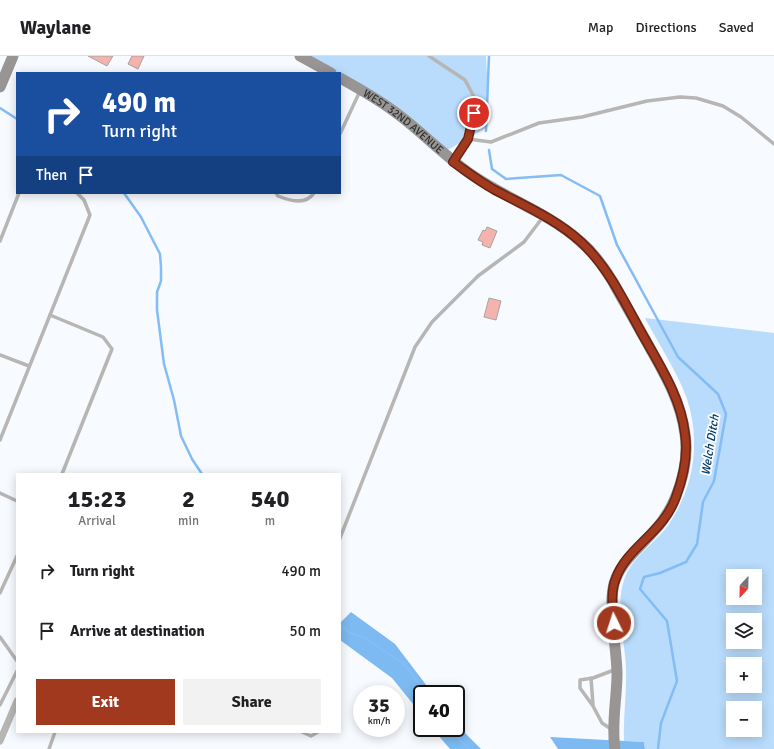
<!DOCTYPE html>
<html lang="en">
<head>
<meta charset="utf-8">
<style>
  body { margin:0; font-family:Signika,sans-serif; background:#f2f2f2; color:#202124; height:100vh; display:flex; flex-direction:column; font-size:15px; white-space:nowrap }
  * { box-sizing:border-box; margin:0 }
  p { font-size:13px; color:#757577 }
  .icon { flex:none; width:22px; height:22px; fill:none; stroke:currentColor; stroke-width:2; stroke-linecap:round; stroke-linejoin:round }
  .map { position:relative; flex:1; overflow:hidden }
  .sheet { position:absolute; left:16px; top:417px; width:325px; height:260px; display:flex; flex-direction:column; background:#fff; border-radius:0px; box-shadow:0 2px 10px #0003 }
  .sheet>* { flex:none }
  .guide { position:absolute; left:16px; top:16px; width:325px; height:122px; border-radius:0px; box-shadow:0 2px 10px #0003; background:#1a4fa0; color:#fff; overflow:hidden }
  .needle { width:26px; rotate:202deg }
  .tools { position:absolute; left:726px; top:513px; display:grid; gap:8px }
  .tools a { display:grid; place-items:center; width:36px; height:36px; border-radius:0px; background:#fff; box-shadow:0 2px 10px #0003; font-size:20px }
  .speed { position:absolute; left:353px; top:629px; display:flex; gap:8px; font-size:20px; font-weight:700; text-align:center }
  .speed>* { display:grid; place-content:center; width:52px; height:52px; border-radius:50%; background:#fff; box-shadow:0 2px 10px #0003; line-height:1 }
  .speed small { font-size:10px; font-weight:400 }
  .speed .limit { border:2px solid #111; border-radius:6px; background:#fff; color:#111 }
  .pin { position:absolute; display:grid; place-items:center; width:34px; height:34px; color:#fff; margin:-17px; border:2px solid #fff; border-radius:50%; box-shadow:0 1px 4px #0007 }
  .me { position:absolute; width:44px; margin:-22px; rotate:356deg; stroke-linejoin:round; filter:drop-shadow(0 0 3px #0008) }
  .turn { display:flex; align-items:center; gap:14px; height:84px; padding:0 20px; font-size:18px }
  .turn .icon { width:52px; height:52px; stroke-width:2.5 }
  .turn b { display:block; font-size:28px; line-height:34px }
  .then { display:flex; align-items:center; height:38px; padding:0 20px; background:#0003; gap:8px; font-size:15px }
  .eta { display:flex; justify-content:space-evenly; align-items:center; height:68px; text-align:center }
  .eta b { font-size:24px; font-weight:700; line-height:28px }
  .cta { display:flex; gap:8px; margin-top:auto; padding:8px 20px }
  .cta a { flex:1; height:46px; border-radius:0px; background:#a1391f; color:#fff; font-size:16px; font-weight:700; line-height:46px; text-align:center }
  .cta a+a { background:#f2f2f2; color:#202124 }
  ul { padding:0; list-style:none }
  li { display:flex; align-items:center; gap:12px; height:60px; padding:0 20px }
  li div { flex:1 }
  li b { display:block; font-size:15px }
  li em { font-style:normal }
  header { display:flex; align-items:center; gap:24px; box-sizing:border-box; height:56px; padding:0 20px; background:#fff; border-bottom:1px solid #e0e0e0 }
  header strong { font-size:19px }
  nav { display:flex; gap:22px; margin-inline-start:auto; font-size:14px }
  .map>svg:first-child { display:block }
  .green { fill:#b9dcfc; fill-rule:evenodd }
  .forest { fill:#7cbaf1 }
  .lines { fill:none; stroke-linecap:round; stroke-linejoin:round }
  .stream { stroke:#84bcf6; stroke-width:2.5 }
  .building { fill:#f4b3ac; stroke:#a8a3a2 }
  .lane { stroke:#b8b6b5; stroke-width:3.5 }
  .street { stroke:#b8b6b5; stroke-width:7 }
  .secondary { stroke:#989594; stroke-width:11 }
  .route-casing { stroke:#692514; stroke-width:10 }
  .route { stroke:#a1391f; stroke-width:7 }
  .labels { text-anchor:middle; stroke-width:4; stroke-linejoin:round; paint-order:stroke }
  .street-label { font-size:11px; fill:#2e3031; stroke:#f7fafe }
  .water-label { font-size:12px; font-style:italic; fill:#003763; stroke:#f7fafe }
</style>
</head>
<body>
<header>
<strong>Waylane</strong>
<nav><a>Map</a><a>Directions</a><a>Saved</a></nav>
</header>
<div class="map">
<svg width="774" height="693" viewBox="0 0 774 693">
  <rect width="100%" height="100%" fill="#f7fafe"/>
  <g class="green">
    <path d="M301 0H486L488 35 486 72 444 96 340 17H332Z"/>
    <path d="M645 262 774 277V693H645L644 686 624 685C623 661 627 636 626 612 625 585 615 551 624 524 632 500 655 488 669 468 694 431 701 386 687 343 677 315 659 289 645 262ZM733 520H755V542H733ZM733 564H755V586H733ZM733 608H755V630H733ZM733 652H755V674H733Z"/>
  </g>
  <g class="forest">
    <path d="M351 556 395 588 433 638H422V659L392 622 340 584V567Z"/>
    <path d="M456 667 458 670 481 693H450L432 672H456Z"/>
    <path d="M550 681 644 686 645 693H558Z"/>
  </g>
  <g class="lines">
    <g class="stream">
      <path d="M0 52 17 63"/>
      <path d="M486 75 489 0"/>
      <path d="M489 94 492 113 506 123 561 119 600 140 617 189 678 301 718 338 726 358 714 425 703 446 697 488 686 506 660 517 644 521 640 533 667 565 677 625 661 667 658 693"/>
      <path d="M124 137 141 161 160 198 161 211V225L157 236V254L164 308 174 344 181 380 192 403 202 418"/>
      <path d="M340 569 350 577 363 581 405 609 416 624 425 638"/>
      <path d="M448 672 469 693"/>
    </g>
  </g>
  <g class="building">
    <path d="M88 0H113L107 10Z"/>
    <path d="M132 0H144L138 13 128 8Z"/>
    <path d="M487 171 497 175 490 192 482 189 483 186 478 184 483 174 485 175Z"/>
    <path d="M489 242 501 245 496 264 484 261Z"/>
  </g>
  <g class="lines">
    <g class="lane">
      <path d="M429 0 465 24 473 39 474 57 468 83 455 103"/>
      <path d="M340 78 360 35"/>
      <path d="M468 83 491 86 539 67 582 61 647 45 680 41 696 42 723 50 741 61 774 88"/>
      <path d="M276 137 278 140C290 145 306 149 314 137"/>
      <path d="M0 185 19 137"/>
      <path d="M50 259 103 281 112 293 62 418"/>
      <path d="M0 299 29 310"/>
      <path d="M0 384 90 159 84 144 77 137"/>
      <path d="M0 437 17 445"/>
      <path d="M340 482 415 291 432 266 478 220 524 186 543 161"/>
      <path d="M0 537 17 500"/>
      <path d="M0 581 17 605"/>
      <path d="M591 622 593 649"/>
      <path d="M0 649 17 615"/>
      <path d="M611 673 602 667 593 650 580 632V624L593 622 614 614"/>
      <path d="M302 676 311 680 318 676"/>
      <path d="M49 693 55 676"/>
    </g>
    <path class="street" d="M0 685 17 645"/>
    <g class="secondary">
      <path d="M300 0 331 17"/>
      <path id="s1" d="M340 22C360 33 381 45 399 59 424 78 446 101 472 119 507 143 549 157 581 186 594 197 604 211 613 226 625 248 638 270 650 292 665 319 681 346 685 378 690 410 676 452 654 475 641 490 624 503 616 522 606 545 617 591 617 618 617 643 611 668 615 693"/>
      <path d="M0 31 13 0"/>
    </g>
  </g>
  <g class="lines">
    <g class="route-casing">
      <path id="route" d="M474 57 468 83 453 106C466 115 479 125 493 133 523 149 556 163 581 186 608 211 624 245 641 276 659 308 681 341 685 378 688 398 683 422 676 441 664 476 627 491 616 522 610 536 613 553 614 567"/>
    </g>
    <use href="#route" class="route"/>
  </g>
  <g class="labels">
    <g class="street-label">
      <text dy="4" stroke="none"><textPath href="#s1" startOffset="77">WEST 32ND AVENUE</textPath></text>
    </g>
    <g class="water-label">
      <text transform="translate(710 389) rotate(-81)" y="4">Welch Ditch</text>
    </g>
  </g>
</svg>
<div class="tools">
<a><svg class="needle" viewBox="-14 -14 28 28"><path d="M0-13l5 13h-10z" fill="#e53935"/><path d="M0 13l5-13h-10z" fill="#757577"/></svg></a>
<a><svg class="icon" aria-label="layers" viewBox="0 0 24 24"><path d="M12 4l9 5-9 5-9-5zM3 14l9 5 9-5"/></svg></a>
<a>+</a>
<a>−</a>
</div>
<div class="speed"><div>35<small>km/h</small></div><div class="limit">40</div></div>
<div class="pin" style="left:474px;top:57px;background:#d93025"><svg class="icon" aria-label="arrive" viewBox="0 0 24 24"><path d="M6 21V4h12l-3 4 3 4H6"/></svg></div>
<svg class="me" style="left:614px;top:567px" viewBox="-20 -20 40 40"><circle r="17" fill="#a1391f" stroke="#fff" stroke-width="3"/><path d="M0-11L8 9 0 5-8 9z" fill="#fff"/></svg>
<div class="guide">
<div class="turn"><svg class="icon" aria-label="right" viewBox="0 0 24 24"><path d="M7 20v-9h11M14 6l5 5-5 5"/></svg><div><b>490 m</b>Turn right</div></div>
<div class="then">Then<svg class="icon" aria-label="arrive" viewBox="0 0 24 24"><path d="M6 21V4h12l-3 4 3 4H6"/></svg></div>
</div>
<section class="sheet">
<div class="eta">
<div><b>15:23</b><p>Arrival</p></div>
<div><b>2</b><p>min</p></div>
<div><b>540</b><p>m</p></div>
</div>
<ul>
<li><svg class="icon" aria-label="right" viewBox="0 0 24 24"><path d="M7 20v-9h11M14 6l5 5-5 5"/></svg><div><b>Turn right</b></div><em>490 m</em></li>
<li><svg class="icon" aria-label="arrive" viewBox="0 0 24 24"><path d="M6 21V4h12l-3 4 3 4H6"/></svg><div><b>Arrive at destination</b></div><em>50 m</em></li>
</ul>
<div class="cta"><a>Exit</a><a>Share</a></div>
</section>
</div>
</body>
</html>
